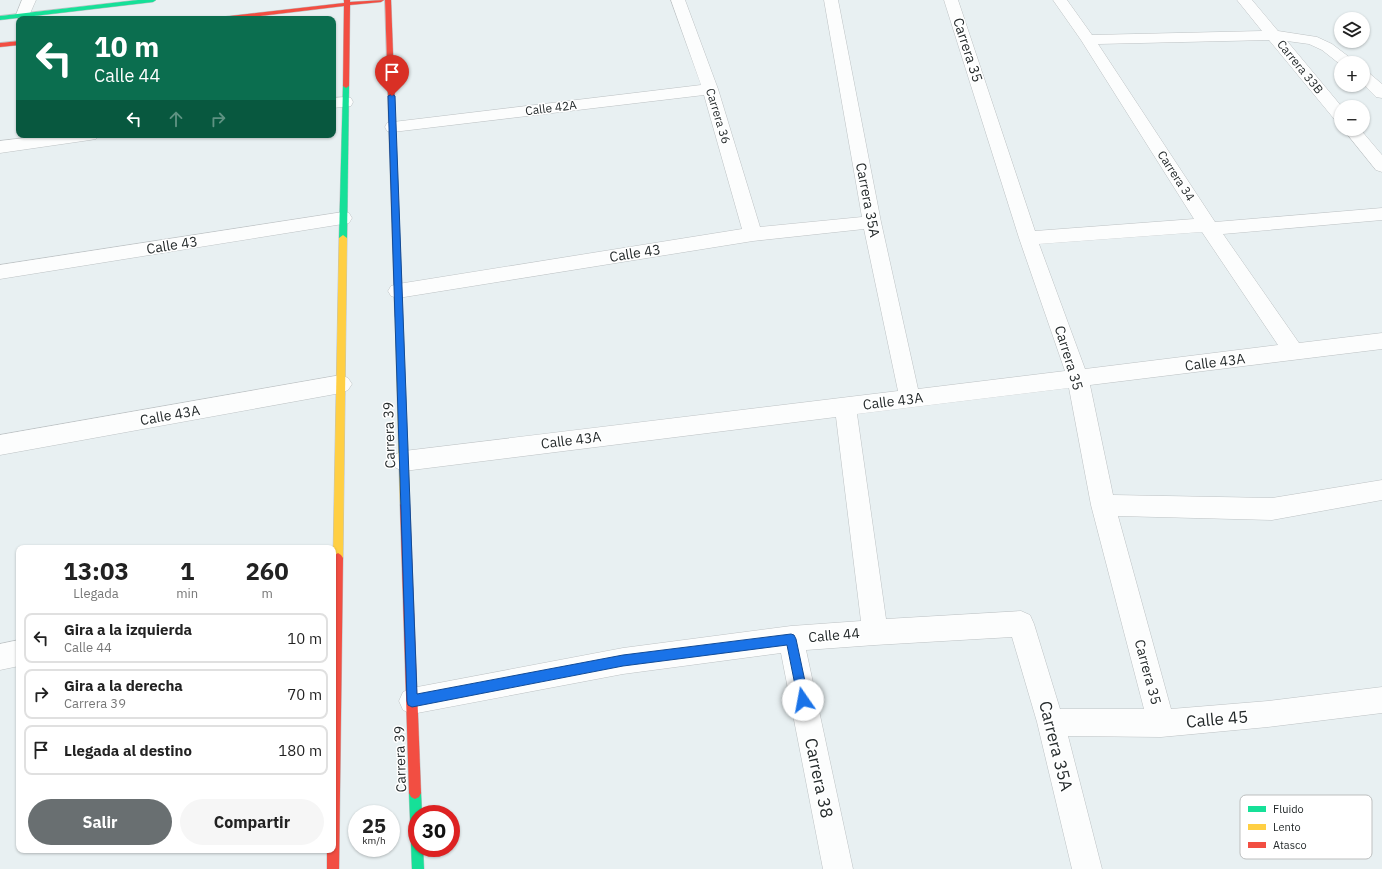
<!DOCTYPE html>
<html lang="es">
<head>
<meta charset="utf-8">
<style>
  body { margin:0; font-family:"IBM Plex Sans",sans-serif; background:#f6f6f6; color:#222; height:100vh; display:flex; flex-direction:column; font-size:15px; white-space:nowrap }
  * { box-sizing:border-box; margin:0 }
  p { font-size:13px; color:#767676 }
  .icon { flex:none; width:22px; height:22px; fill:none; stroke:currentColor; stroke-width:2; stroke-linecap:round; stroke-linejoin:round }
  .map { position:relative; flex:1; overflow:hidden }
  .sheet { position:absolute; left:16px; top:545px; width:320px; height:308px; display:flex; flex-direction:column; background:#fff; border-radius:8px; box-shadow:0 1px 3px #0004 }
  .sheet>* { flex:none }
  .banner { position:absolute; left:16px; top:16px; width:320px; height:122px; border-radius:8px; box-shadow:0 1px 3px #0004; background:#0b6e4f; color:#fff; overflow:hidden }
  .tools { position:absolute; left:1334px; top:12px; display:grid; gap:8px }
  .tools a { display:grid; place-items:center; width:36px; height:36px; border-radius:50%; background:#fff; box-shadow:0 1px 3px #0004; font-size:20px }
  .speed { position:absolute; left:348px; top:805px; display:flex; gap:8px; font-size:20px; font-weight:700; text-align:center }
  .speed>* { display:grid; place-content:center; width:52px; height:52px; border-radius:50%; background:#fff; box-shadow:0 1px 3px #0004; line-height:1 }
  .speed small { font-size:10px; font-weight:400 }
  .speed .limit { border:6px solid #d22; background:#fff; color:#111 }
  .pin { position:absolute; display:grid; place-items:center; width:34px; height:34px; color:#fff; margin:-41px -17px; border-radius:50% 50% 50% 0; rotate:-45deg; box-shadow:0 0 4px #0007 }
  .pin .icon { rotate:45deg }
  .me { position:absolute; width:44px; margin:-22px; rotate:348deg; stroke-linejoin:round; filter:drop-shadow(0 0 3px #0008) }
  .turn { display:flex; align-items:center; gap:14px; height:84px; padding:0 12px; font-size:18px }
  .turn .icon { width:52px; height:52px; stroke-width:2.5 }
  .turn b { display:block; font-size:28px; line-height:34px }
  .lanes { display:flex; align-items:center; height:38px; padding:0 12px; background:#0003; justify-content:center; gap:20px; direction:ltr }
  .lanes .off { opacity:.35 }
  .eta { display:flex; justify-content:space-evenly; align-items:center; height:68px; text-align:center }
  .eta b { font-size:24px; font-weight:700; line-height:28px }
  .button { display:flex; gap:8px; margin-top:auto; padding:8px 12px }
  .button a { flex:1; height:46px; border-radius:24px; background:#696f71; color:#fff; font-size:16px; font-weight:700; line-height:46px; text-align:center }
  .button a+a { background:#f6f6f6; color:#222 }
  ul { padding:0; list-style:none }
  li { display:flex; align-items:center; gap:12px; height:50px; margin:0 8px 6px; padding:0 4px; border:2px solid #e0e0e0; border-radius:8px }
  li div { flex:1 }
  li b { display:block; font-size:15px }
  li em { font-style:normal }
  .map>svg:first-child { display:block }
  .lines { fill:none; stroke-linecap:round; stroke-linejoin:round }
  .street-casing { stroke:#bdc2c4; stroke-width:1 }
  .fast-casing { stroke:#bdc2c4; stroke-width:1 }
  .slow-casing { stroke:#bdc2c4; stroke-width:1 }
  .jam-casing { stroke:#bdc2c4; stroke-width:1 }
  .street { fill:#fcfdfd; fill-rule:evenodd }
  .fast { fill:#16e098; fill-rule:evenodd }
  .slow { fill:#ffcf43; fill-rule:evenodd }
  .jam { fill:#f24e42; fill-rule:evenodd }
  .route { fill:#1a73e8; stroke:#114b97 }
  .labels { text-anchor:middle; stroke-width:3; stroke-linejoin:round; paint-order:stroke }
  .far-street-label { font-size:12px; fill:#242a2b; stroke:#fff }
  .street-label { font-size:14px; fill:#242a2b; stroke:#fff }
  .near-street-label { font-size:17px; fill:#242a2b; stroke:#fff }
  .key { fill:#fff; stroke:#bdbfbf; stroke-width:1 }
  .key-label { font-size:11px; fill:#242a2b }
</style>
</head>
<body>
<div class="map">
<svg width="1382" height="869" viewBox="0 0 1382 869">
  <rect width="100%" height="100%" fill="#e8f0f2"/>
  <g class="lines">
    <g class="street-casing">
      <g id="street">
        <path d="M22 0H36L28 18H18L16 15Z"/>
        <path d="M671 0H685L718 89 760 227 862 217 824 0H838L881 222 918 389 1065 371 1019 238 944 0H958L1035 231 1194 219 1081 40 1053 0H1067L1092 35 1262 31 1237 0H1252L1278 31 1317 37 1332 44 1353 60 1356 63H1341V65L1322 50 1309 44 1287 41 1342 107H1341V121L1335 120 1269 40 1098 44 1215 222 1382 208V220L1223 234 1299 343 1382 333V349L1090 385 1113 495 1272 498 1382 480V500L1272 520 1118 516 1171 709 1268 701 1382 687V713L1268 727 1161 737 1068 736 1102 869H1072L1037 722 1012 637 875 645 806 650 853 869H823L781 653 623 674 412 714 403 710 399 701 403 692 412 688 623 648 791 626 861 621 836 417 404 471 396 468 393 461 396 454 404 451 898 391 864 229 753 241 398 298 391 296 388 291 391 286 398 284 742 229 704 95 393 132 387 131 385 127 387 123 393 122 701 85ZM1202 232 1278 345 1085 369 1039 244ZM1069 388 1091 505 1144 709H1060L1034 624 1030 615 1021 611 886 619 857 414Z"/>
        <path d="M1363 71 1369 73 1382 84V98L1376 97 1363 84Z"/>
        <path d="M345 97 351 98 353 102 351 106 333 108V98Z"/>
        <path d="M1343 129H1360L1382 155V172L1376 170Z"/>
        <path d="M49 135H98L96 139 90 140 0 153V141Z"/>
        <path d="M343 212 349 213 352 218 349 223 0 279V265Z"/>
        <path d="M341 375 348 378 352 384 348 390 341 393 0 455V435Z"/>
        <path d="M19 640V666L0 670V644Z"/>
      </g>
    </g>
    <g class="fast-casing">
      <g id="fast">
        <path d="M138 0H156L153 2 0 20V16Z"/>
        <path d="M346 84 349 86 347 238 343 241 339 238 343 86Z"/>
        <path d="M415 787 419 789 421 793 422 814H417V848H423L424 869H412L409 793 411 789Z"/>
      </g>
    </g>
    <g class="slow-casing">
      <g id="slow">
        <path d="M343 235 347 238 343 558 341 561 338 563 335 561 333 558 339 238Z"/>
        <path d="M399 314 403 317 410 505 408 508 405 509 402 508 400 505 395 317Z"/>
      </g>
    </g>
    <g class="jam-casing">
      <g id="jam">
        <path d="M344 0H350V2L384 0 381 2 350 5 349 86 346 88 343 86 344 6 236 19H218L221 17 344 3Z"/>
        <path d="M385 0H391L403 317 399 320 395 317Z"/>
        <path d="M19 41V45L0 47V43Z"/>
        <path d="M405 501 408 502 410 505 421 793 419 797 415 799 411 797 409 793 400 505 402 502Z"/>
        <path d="M338 553 341 555 343 558 339 869H327V850H333V561L335 555Z"/>
      </g>
    </g>
    <use href="#street" class="street"/>
    <use href="#fast" class="fast"/>
    <use href="#slow" class="slow"/>
    <use href="#jam" class="jam"/>
  </g>
  <path class="route" d="M392 94 395 96 417 694 623 655 791 634 794 635 796 639 809 700 807 704 803 706 799 704 798 700 787 645 623 666 412 707 408 705 407 701 388 96Z"/>
  <g class="labels">
    <g class="far-street-label">
      <text transform="translate(1300 67) rotate(51)" y="4">Carrera 33B</text>
      <text transform="translate(551 108) rotate(-7)" y="4">Calle 42A</text>
      <text transform="translate(718 116) rotate(73)" y="4">Carrera 36</text>
      <text transform="translate(1176 176) rotate(57)" y="4">Carrera 34</text>
    </g>
    <g class="street-label">
      <text transform="translate(968 50) rotate(72)" y="5">Carrera 35</text>
      <text transform="translate(868 200) rotate(79)" y="5">Carrera 35A</text>
      <text transform="translate(172 245) rotate(-9)" y="5">Calle 43</text>
      <text transform="translate(635 253) rotate(-9)" y="5">Calle 43</text>
      <text transform="translate(1069 358) rotate(73)" y="5">Carrera 35</text>
      <text transform="translate(1215 362) rotate(-7)" y="5">Calle 43A</text>
      <text transform="translate(893 401) rotate(-7)" y="5">Calle 43A</text>
      <text transform="translate(170 415) rotate(-10)" y="5">Calle 43A</text>
      <text transform="translate(389 435) rotate(-92)" y="5">Carrera 39</text>
      <text transform="translate(571 440) rotate(-7)" y="5">Calle 43A</text>
      <text transform="translate(834 635) rotate(-5)" y="5">Calle 44</text>
      <text transform="translate(1148 672) rotate(75)" y="5">Carrera 35</text>
      <text transform="translate(400 759) rotate(-92)" y="5">Carrera 39</text>
    </g>
    <g class="near-street-label">
      <text transform="translate(1217 719) rotate(-5)" y="6">Calle 45</text>
      <text transform="translate(1056 746) rotate(76)" y="6">Carrera 35A</text>
      <text transform="translate(819 778) rotate(78)" y="6">Carrera 38</text>
    </g>
  </g>
  <rect x="1240" y="795" width="132" height="64" rx="6" class="key"/>
  <rect x="1248" y="806" width="18" height="6" fill="#16e098"/>
  <rect x="1248" y="824" width="18" height="6" fill="#ffcf43"/>
  <rect x="1248" y="842" width="18" height="6" fill="#f24e42"/>
  <g class="key-label">
    <text x="1273" y="813">Fluido</text>
    <text x="1273" y="831">Lento</text>
    <text x="1273" y="849">Atasco</text>
  </g>
</svg>
<div class="tools">
<a><svg class="icon" aria-label="layers" viewBox="0 0 24 24"><path d="M12 4l9 5-9 5-9-5zM3 14l9 5 9-5"/></svg></a>
<a>+</a>
<a>−</a>
</div>
<div class="speed"><div>25<small>km/h</small></div><div class="limit">30</div></div>
<div class="pin" style="left:392px;top:96px;background:#d93025"><svg class="icon" aria-label="arrive" viewBox="0 0 24 24"><path d="M6 21V4h12l-3 4 3 4H6"/></svg></div>
<svg class="me" style="left:803px;top:700px" viewBox="-20 -20 40 40"><circle r="19" fill="#fff"/><path d="M0-13L10 11 0 6-10 11z" fill="#1a73e8"/></svg>
<div class="banner">
<div class="turn"><svg class="icon" aria-label="left" viewBox="0 0 24 24"><path d="M17 20v-9H6M10 6l-5 5 5 5"/></svg><div><b>10 m</b>Calle 44</div></div>
<div class="lanes"><svg class="icon" aria-label="left" viewBox="0 0 24 24"><path d="M17 20v-9H6M10 6l-5 5 5 5"/></svg><svg class="icon off" aria-label="ahead" viewBox="0 0 24 24"><path d="M12 20V5M6 11l6-6 6 6"/></svg><svg class="icon off" aria-label="right" viewBox="0 0 24 24"><path d="M7 20v-9h11M14 6l5 5-5 5"/></svg></div>
</div>
<section class="sheet">
<div class="eta">
<div><b>13:03</b><p>Llegada</p></div>
<div><b>1</b><p>min</p></div>
<div><b>260</b><p>m</p></div>
</div>
<ul>
<li><svg class="icon" aria-label="left" viewBox="0 0 24 24"><path d="M17 20v-9H6M10 6l-5 5 5 5"/></svg><div><b>Gira a la izquierda</b><p>Calle 44</p></div><em>10 m</em></li>
<li><svg class="icon" aria-label="right" viewBox="0 0 24 24"><path d="M7 20v-9h11M14 6l5 5-5 5"/></svg><div><b>Gira a la derecha</b><p>Carrera 39</p></div><em>70 m</em></li>
<li><svg class="icon" aria-label="arrive" viewBox="0 0 24 24"><path d="M6 21V4h12l-3 4 3 4H6"/></svg><div><b>Llegada al destino</b></div><em>180 m</em></li>
</ul>
<div class="button"><a>Salir</a><a>Compartir</a></div>
</section>
</div>
</body>
</html>
